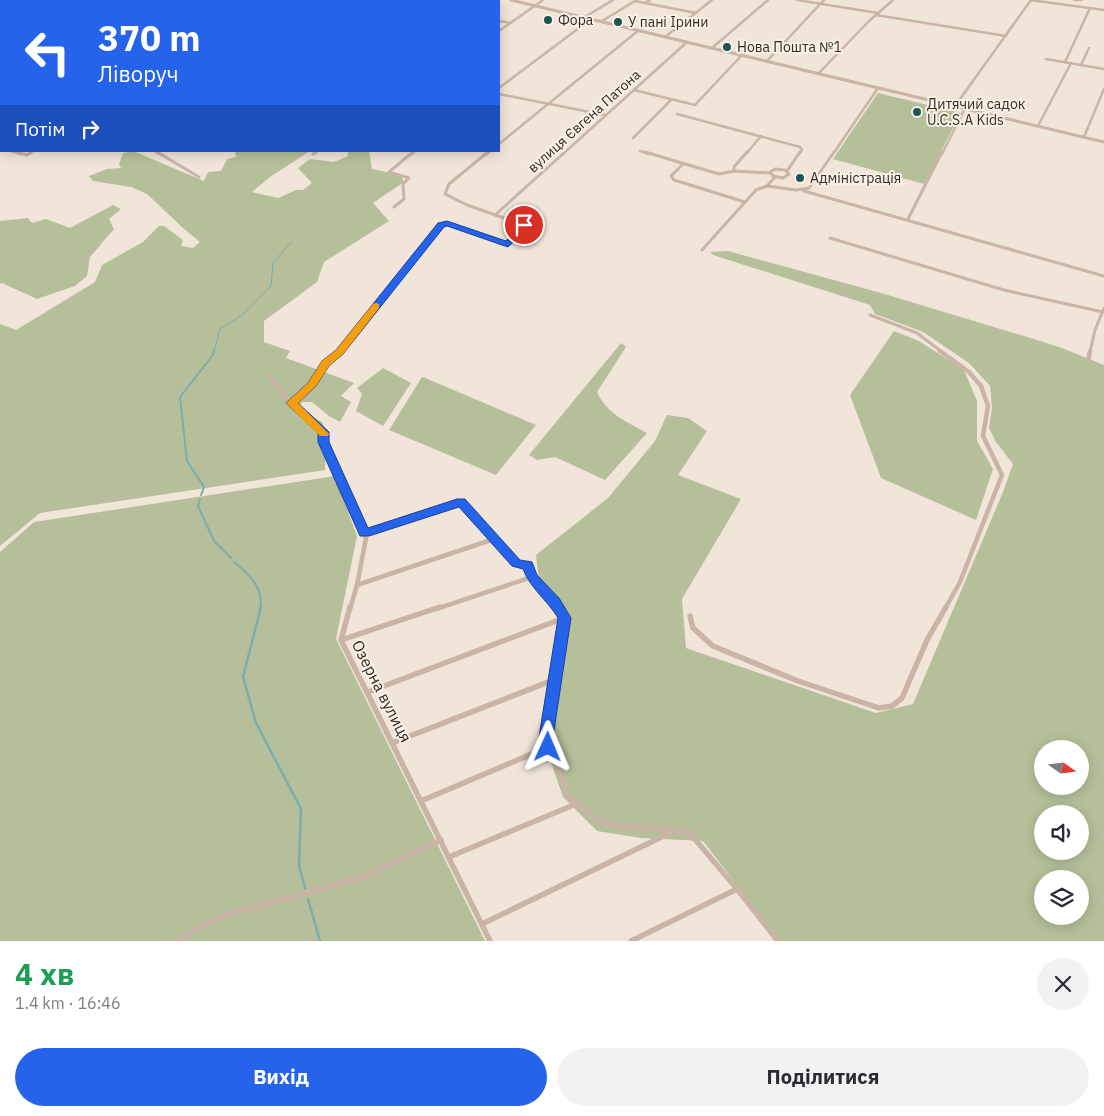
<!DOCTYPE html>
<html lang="uk">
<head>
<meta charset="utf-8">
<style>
  body { margin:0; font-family:"IBM Plex Sans",sans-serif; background:#f2f2f3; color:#2b2b33; height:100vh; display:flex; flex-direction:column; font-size:19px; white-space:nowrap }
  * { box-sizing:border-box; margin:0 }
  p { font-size:16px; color:#7c7c81 }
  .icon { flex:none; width:28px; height:28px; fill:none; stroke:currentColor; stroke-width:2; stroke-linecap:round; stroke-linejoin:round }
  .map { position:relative; height:941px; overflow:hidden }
  .side { display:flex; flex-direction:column; background:#fff; flex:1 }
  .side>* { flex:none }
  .guide { position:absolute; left:0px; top:0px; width:500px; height:152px; box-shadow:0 2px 12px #0003; background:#2563eb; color:#fff; overflow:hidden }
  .needle { width:32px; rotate:104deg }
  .tools { position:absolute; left:1034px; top:740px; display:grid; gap:10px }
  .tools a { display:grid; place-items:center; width:55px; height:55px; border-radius:50%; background:#fff; box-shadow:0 2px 12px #0003; font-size:25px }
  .pin { position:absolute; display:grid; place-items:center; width:42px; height:42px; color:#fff; margin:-21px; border:2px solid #fff; border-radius:50%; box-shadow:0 1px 5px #0007 }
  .me { position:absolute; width:55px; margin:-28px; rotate:1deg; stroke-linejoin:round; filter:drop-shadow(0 0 4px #0008) }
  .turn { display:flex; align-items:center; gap:18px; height:105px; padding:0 15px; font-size:22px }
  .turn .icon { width:65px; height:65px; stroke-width:2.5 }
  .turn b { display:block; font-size:35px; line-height:42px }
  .then { display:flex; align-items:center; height:48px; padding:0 15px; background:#0003; gap:10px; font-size:19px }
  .round { display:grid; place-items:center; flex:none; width:52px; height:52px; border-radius:26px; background:#f2f2f3 }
  .head { display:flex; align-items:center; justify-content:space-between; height:85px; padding:0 15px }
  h1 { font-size:30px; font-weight:700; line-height:38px; color:#1e9e55 }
  .primary-button { display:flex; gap:10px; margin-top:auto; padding:10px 15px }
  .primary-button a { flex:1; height:58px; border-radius:30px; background:#2563eb; color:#fff; font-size:20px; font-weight:700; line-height:58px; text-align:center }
  .primary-button a+a { background:#f2f2f3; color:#2b2b33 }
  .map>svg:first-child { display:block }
  .green { fill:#b5c09a; fill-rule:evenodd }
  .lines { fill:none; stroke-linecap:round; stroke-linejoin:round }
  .stream-far2 { stroke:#79aeae; stroke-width:1 }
  .stream-far1 { stroke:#79aeae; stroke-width:2 }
  .stream { stroke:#79aeae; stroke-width:2.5 }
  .minor-far3 { stroke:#c9b4a6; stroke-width:2.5 }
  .minor-far2 { stroke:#c9b4a6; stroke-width:3 }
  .minor-far1 { stroke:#c9b4a6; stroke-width:4.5 }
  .minor { stroke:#c9b4a6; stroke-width:5.5 }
  .tertiary { stroke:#c9b4a6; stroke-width:3 }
  .route { fill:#2563eb; stroke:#184099 }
  .slow { fill:#f59e0b }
  .poi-dot { fill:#1d5556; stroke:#f9f0e6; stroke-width:2 }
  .labels { text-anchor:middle; stroke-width:4; stroke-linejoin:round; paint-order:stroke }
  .far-poi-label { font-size:14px; fill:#352b27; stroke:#f9f0e6; text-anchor:start }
  .far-street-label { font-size:14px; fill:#352b27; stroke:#f9f0e6 }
  .street-label { font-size:16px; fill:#352b27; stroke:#f9f0e6 }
</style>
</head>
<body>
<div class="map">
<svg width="1104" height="941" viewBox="0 0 1104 941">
  <rect width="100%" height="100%" fill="#f1e5da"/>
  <g class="green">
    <path d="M878 93 961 113 924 184 833 159Z"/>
    <path d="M133 151 204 181 208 172 221 171 227 159 236 157 235 151H310L270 177 252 192 278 198 296 190H303L312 183 298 168 310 159 334 162 348 156V151H369L372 169 401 175 404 182 373 203 389 221 324 262 317 282 264 321V342L290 351 286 358 354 383 341 396 351 402 340 422 329 416 312 402H302L299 408 322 422 326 431 325 470 40 513 0 546V324L16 330 95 282 102 265 143 242 159 226H164L183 240 181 246 193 248 200 242 183 228 147 194 131 187 93 181 89 176 107 169 121 168 119 164 123 153Z"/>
    <path d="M113 205 121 209 109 219 114 229 90 257 87 276 75 286 37 299 2 283 0 284V221L28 218 32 223 46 219 70 228Z"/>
    <path d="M728 251 881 293 1034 339 1062 348 1104 365V941H780L703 841 641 838 597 831 563 797 542 736 568 613 539 580 536 555 608 498 655 441 667 415 688 418 707 431 678 475 741 499 682 599 686 648 876 713 913 704 1003 492 1013 464 996 442 989 428 992 408 990 386 969 363 923 332 875 314 870 305 713 255 710 252ZM1042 749H1080V786H1042ZM1042 814H1080V851H1042ZM1042 879H1080V916H1042Z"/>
    <path d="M894 331 919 341 964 370 977 401V441L993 469 976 520 881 478 850 395Z"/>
    <path d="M621 343 626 347 597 392C607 414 627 422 647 433L605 480 555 457 537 460 529 455Z"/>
    <path d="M383 368 411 383 383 426 356 411 362 394 357 388Z"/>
    <path d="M422 377H423L536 425 496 475 389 430Z"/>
    <path d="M335 476 357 536 336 639 485 941H0V552L34 522Z"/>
  </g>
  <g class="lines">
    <path class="stream-far2" d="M214 352 220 329 244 314 271 286 273 263 292 241"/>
    <g class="stream-far1">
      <path d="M201 495 204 487 187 461 180 397 213 355 214 351"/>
      <path d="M200 499 198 506 214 541 231 558"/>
      <path d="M234 562C248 573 265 589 260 609"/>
    </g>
    <g class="stream">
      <path d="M261 607 243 677 256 723 301 809 299 865 305 888"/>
      <path d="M308 899 320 941"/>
    </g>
    <g class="minor-far3">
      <path d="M79 0 84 1"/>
      <path d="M144 0 150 1"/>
      <path d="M797 0 878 13"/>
      <path d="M1030 0 1104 10"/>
      <path d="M1074 0H1082"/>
      <path d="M11 1 15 0"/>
      <path d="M199 1 201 0"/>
      <path d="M326 1 328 0"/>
      <path d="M398 1 400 0"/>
      <path d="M645 3 696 13"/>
      <path d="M876 15 1006 36"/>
      <path d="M585 17 613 0"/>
      <path d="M499 21 511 23"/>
      <path d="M602 21 635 1 645 3 650 0"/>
      <path d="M499 31 543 0"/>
      <path d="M665 37 712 0"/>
      <path d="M712 48 768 0"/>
      <path d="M1046 59 1104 69"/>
      <path d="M767 61 824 0"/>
      <path d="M1065 62 1090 8"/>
      <path d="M1081 65 1089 48"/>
      <path d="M819 73 869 21 893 0"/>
      <path d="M499 88 591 19"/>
      <path d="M634 90 695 105 742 55"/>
      <path d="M499 94 605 115"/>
      <path d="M955 106 1031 0"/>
      <path d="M677 114 800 147 802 150 799 154"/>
      <path d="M1038 126 1071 63"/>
      <path d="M1084 137 1104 89"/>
      <path d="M633 138 672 99"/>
      <path d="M499 144 639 30"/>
      <path d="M11 151 21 154"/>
      <path d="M155 151 159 154"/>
      <path d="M640 151 649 154"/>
      <path d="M29 154 33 151"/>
      <path d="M314 154 318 151"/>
      <path d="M412 154 415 151"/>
      <path d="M487 154 490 151"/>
      <path d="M563 154 687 42"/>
      <path d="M746 154 761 136"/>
      <path d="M833 154 878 88"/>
      <path d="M942 154 965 108"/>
    </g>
    <g class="minor-far2">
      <path d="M16 152 27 155 31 152"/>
      <path d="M157 152 199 177"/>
      <path d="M645 152 719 174 734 171 770 173"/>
      <path d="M313 154 316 152"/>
      <path d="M683 164 671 176 674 180 745 202"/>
      <path d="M775 169 785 170 789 174 783 178 773 176 770 172Z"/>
      <path d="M734 171V167L747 152"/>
      <path d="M787 171 800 152"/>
      <path d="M767 186 796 190 809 188 834 152"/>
      <path d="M804 191 1104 276"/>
      <path d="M394 207 404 199 403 184 409 178 389 172 413 152"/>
      <path d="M495 215 565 152"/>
      <path d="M908 219 942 152"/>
      <path d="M830 238 1004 290 1103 312"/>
      <path d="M702 250 756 190 767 186 775 177"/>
      <path d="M870 315 917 333 942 352"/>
      <path d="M339 352 441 225 447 223 502 244H508L524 228V225L467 205 445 194 449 184 488 152"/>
      <path d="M1090 352 1095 330 1104 308"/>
    </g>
    <g class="minor-far1">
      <path d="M940 351 969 372 981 386 988 406 983 436 1002 475 960 582 945 609"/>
      <path d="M1088 361 1090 351"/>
      <path d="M270 377 291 403 324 432 323 442 366 538 357 585 350 609"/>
      <path d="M291 403 309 388 327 362 340 351"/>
      <path d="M364 533 461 502 517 563 527 565 535 579 558 609"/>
      <path d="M357 585 494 539"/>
      <path d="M436 609 532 577"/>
    </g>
    <g class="minor">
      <path d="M350 607 341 640 490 941"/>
      <path d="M557 607 564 618 546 737 569 797 598 821 618 826 676 830"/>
      <path d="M690 616 693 628 713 646 798 681 879 708 892 706 902 698 927 640 946 607"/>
      <path d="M341 640 440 607"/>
      <path d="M368 692 564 618"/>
      <path d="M392 743 556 679"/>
      <path d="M421 801 548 747"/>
      <path d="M449 857 576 804"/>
      <path d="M482 924 676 830 689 832 737 889"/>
      <path d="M177 941 216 918 360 878 441 840"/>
      <path d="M631 941 737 889 778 941"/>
    </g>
    <path class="tertiary" d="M511 0 1104 142"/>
  </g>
  <path class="route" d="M447 221 506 241 520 228 521 223H527L528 228 508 247 447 226 444 227 343 354 329 366 316 386 298 403 329 432V442L368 528 457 499H465L520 560 532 562 537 575 559 598 571 618 553 737 556 747 553 751 548 753 543 751 539 737 558 618C548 601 530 588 523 569L512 566 459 507 369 536H360L318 442V433L286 403 308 383 322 361 336 350 438 223Z"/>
  <path class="slow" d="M376 303 379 304V308L343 354 329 366 316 386 298 403 329 434 328 436H320L286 403 308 383 322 361 336 350 373 304Z"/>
  <g class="poi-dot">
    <circle cx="548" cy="20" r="5"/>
    <circle cx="618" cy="22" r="5"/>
    <circle cx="727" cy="47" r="5"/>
    <circle cx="917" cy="112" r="5"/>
    <circle cx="800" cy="178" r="5"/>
  </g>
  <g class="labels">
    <g class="far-poi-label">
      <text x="558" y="25">Фора</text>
      <text x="628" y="27">У пані Ірини</text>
      <text x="737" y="52">Нова Пошта №1</text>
      <text x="927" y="109">Дитячий садок<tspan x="927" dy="16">U.C.S.A Kids</tspan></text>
      <text x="810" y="183">Адміністрація</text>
    </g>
    <g class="far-street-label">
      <text transform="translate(584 121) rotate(-42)" y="5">вулиця Євгена Патона</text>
    </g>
    <g class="street-label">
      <text transform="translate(382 691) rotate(63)" y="6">Озерна вулиця</text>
    </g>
  </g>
</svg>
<div class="tools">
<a><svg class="needle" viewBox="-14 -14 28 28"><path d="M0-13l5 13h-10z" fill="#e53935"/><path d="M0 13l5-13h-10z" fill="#7c7c81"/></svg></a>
<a><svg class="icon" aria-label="sound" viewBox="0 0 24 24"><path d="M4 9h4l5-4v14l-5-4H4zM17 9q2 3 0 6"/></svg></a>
<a><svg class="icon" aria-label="layers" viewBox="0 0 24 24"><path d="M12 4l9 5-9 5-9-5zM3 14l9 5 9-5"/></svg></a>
</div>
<div class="pin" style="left:524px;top:225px;background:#d93025"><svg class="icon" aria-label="arrive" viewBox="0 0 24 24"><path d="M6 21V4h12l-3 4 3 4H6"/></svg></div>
<svg class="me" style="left:548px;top:747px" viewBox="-20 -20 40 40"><path d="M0-17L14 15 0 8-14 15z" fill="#2563eb" stroke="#fff" stroke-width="4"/></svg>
<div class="guide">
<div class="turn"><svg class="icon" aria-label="left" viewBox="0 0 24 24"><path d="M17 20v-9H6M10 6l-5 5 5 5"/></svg><div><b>370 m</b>Ліворуч</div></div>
<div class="then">Потім<svg class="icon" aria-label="right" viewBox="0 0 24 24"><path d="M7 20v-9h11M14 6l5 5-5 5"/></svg></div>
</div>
</div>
<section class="side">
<div class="head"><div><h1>4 хв</h1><p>1.4 km · 16:46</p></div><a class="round"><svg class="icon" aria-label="close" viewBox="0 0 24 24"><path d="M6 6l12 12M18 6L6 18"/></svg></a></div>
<div class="primary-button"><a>Вихід</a><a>Поділитися</a></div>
</section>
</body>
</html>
